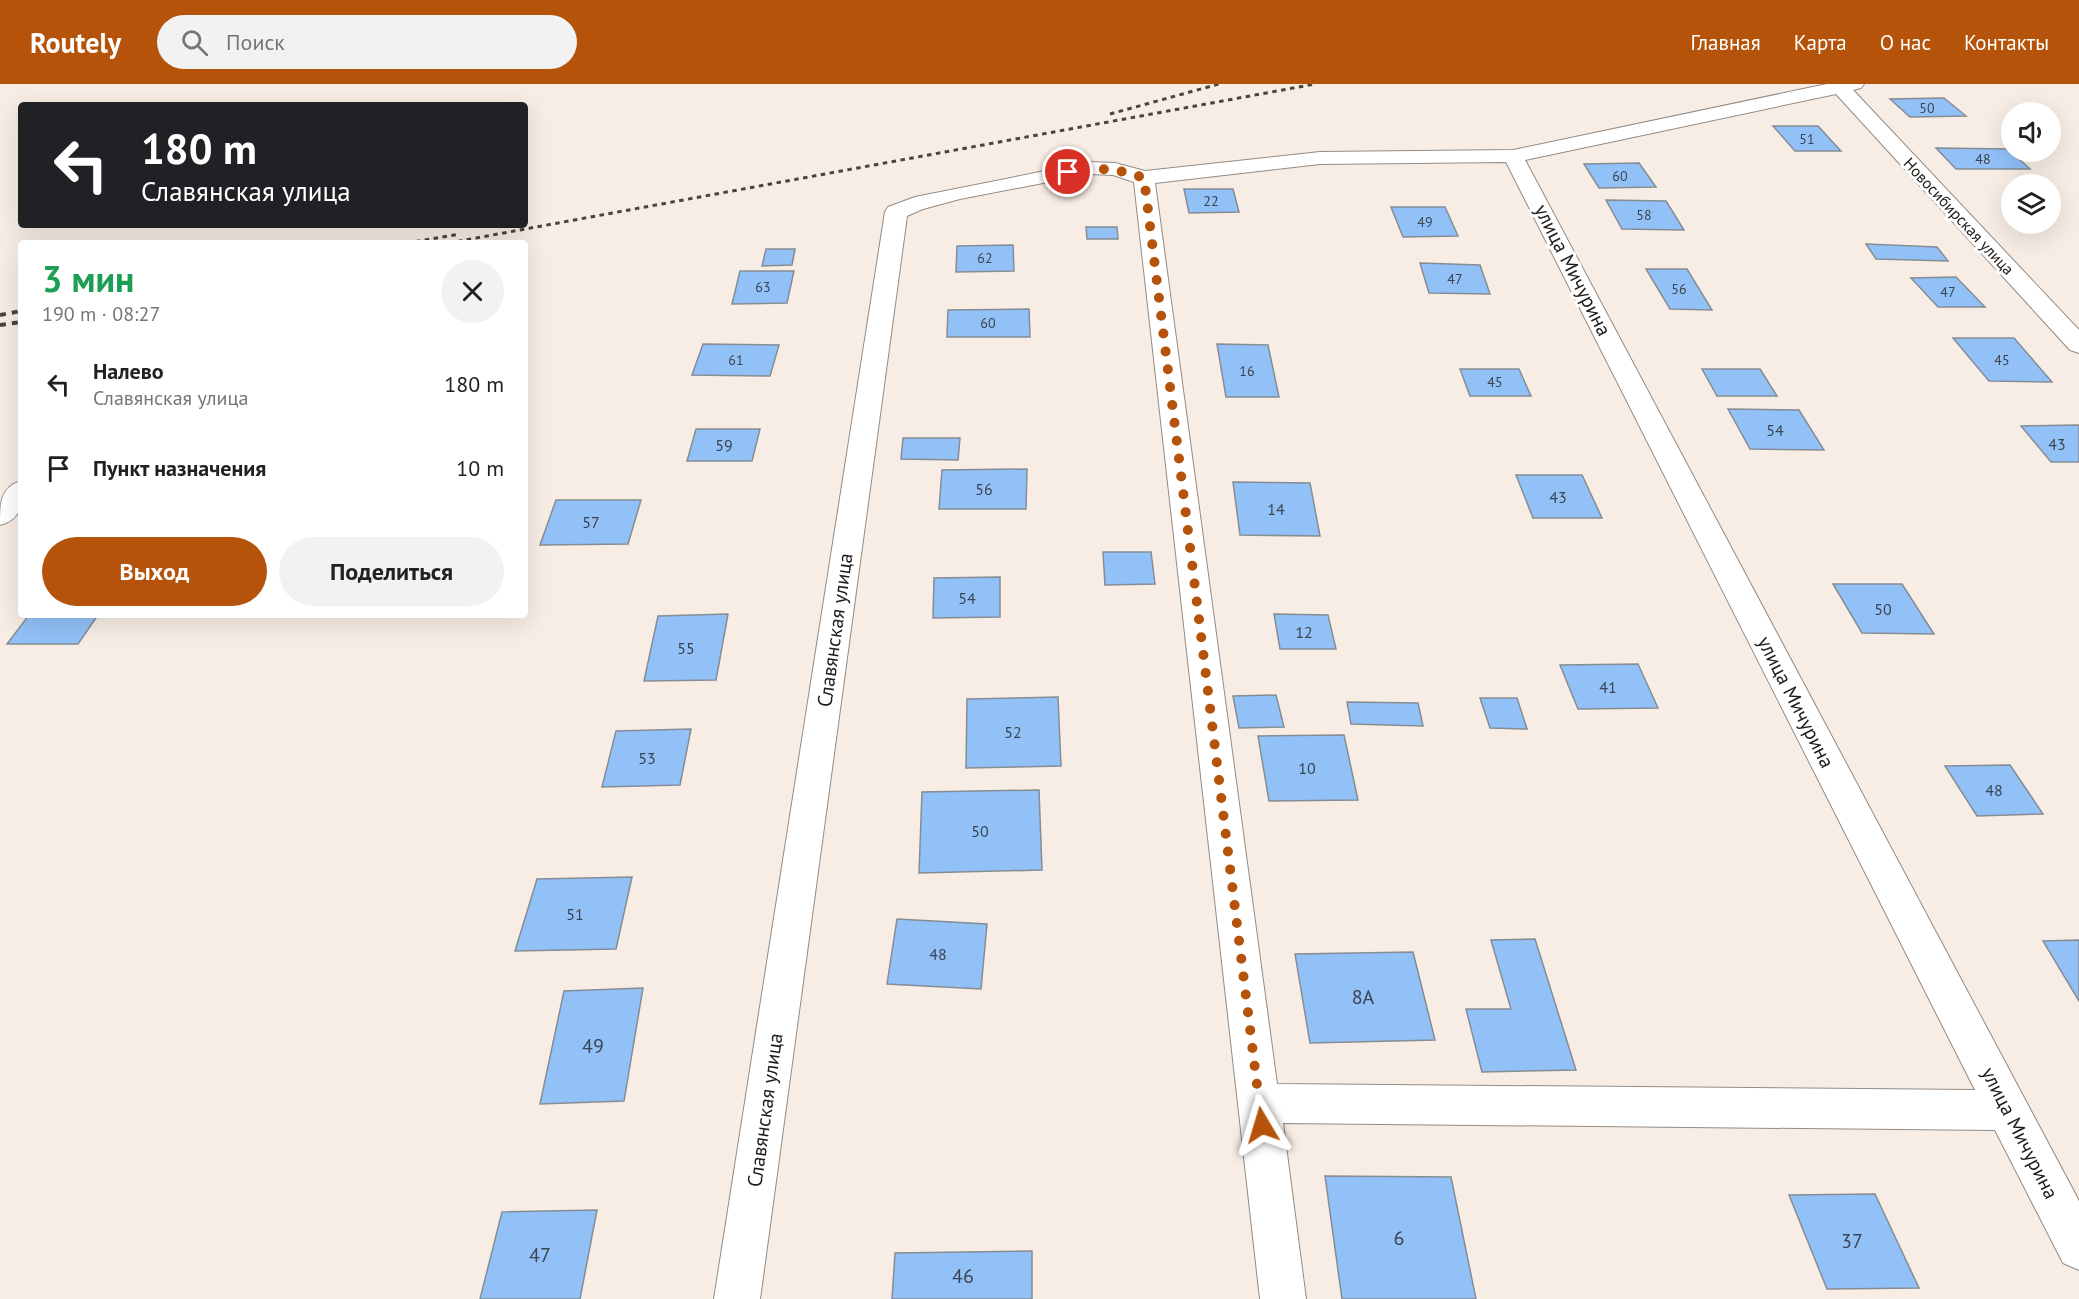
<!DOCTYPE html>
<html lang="ru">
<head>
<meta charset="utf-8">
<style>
  body { margin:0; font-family:"PT Sans",sans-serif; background:#f2f2f2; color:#202124; height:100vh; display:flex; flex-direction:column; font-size:22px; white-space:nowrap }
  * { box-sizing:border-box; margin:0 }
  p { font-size:20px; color:#757577 }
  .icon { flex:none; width:33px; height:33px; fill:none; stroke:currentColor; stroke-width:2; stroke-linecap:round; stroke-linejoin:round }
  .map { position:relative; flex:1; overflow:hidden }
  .details { position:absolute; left:18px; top:156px; width:510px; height:378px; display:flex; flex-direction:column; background:#fff; border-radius:6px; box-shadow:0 6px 24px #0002 }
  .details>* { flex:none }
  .top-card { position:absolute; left:18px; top:18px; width:510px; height:126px; border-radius:6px; box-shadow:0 6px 24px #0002; background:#202124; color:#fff; overflow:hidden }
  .tools { position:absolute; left:2001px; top:18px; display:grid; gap:12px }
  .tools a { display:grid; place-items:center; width:60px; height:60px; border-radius:50%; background:#fff; box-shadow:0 6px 24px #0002; font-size:30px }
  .pin { position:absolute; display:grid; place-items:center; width:51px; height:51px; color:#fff; margin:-26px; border:3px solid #fff; border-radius:50%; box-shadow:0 2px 6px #0007 }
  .me { position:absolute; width:66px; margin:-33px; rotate:353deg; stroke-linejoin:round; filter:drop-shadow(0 0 4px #0008) }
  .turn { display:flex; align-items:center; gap:21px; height:126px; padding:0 24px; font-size:27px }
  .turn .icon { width:78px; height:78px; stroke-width:2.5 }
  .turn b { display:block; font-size:42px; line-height:51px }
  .round { display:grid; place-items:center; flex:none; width:63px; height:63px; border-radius:32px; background:#f2f2f2 }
  .overview { display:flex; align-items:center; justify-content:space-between; height:102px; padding:0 24px }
  h1 { font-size:36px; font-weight:800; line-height:45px; color:#1e9e55 }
  .primary-button { display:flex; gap:12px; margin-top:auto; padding:12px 24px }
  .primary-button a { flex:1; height:69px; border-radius:36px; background:#b45309; color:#fff; font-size:24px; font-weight:800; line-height:69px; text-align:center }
  .primary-button a+a { background:#f2f2f2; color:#202124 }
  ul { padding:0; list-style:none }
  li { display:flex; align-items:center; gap:18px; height:84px; padding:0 24px }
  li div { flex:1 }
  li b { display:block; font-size:22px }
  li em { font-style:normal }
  header { display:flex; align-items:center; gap:36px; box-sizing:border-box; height:84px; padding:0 30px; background:#b45309; color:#fff }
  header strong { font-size:28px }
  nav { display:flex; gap:33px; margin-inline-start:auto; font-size:21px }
  .search { width:420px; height:54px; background:#f2f2f2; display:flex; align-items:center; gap:15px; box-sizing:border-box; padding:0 21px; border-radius:33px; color:#757577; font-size:22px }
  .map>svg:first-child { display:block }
  .building { fill:#92c1f8; stroke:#858c94; stroke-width:1.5 }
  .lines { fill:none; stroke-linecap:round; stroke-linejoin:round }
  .minor-casing { stroke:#948b84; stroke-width:2 }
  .minor { fill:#fff; fill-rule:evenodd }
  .rail-far1 { stroke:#484440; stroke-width:3; stroke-dasharray:4.5 4.5; stroke-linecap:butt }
  .rail { stroke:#484440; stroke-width:4; stroke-dasharray:6 6; stroke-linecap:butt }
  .route { stroke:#b45309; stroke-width:10; stroke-dasharray:0 18 }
  .labels { text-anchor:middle; stroke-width:6; stroke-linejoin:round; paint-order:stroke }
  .far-number-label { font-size:14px; fill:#3b4450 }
  .far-street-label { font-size:16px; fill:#1e1b18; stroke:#fff }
  .number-label { font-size:16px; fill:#3b4450 }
  .street-label { font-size:20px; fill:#1e1b18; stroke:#fff }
  .near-number-label { font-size:20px; fill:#3b4450 }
</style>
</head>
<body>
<header>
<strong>Routely</strong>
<div class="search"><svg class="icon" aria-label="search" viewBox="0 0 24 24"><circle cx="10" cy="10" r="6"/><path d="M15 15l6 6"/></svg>Поиск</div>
<nav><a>Главная</a><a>Карта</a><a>О нас</a><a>Контакты</a></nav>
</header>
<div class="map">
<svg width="2079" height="1215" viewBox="0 0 2079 1215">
  <rect width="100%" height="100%" fill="#f7ede5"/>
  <g class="building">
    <path d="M1944 14 1966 32 1910 33 1890 15Z"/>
    <path d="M1773 42H1818L1841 67H1795Z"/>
    <path d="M1936 64 2008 65 2030 85H1956Z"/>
    <path d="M1639 79 1656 103 1599 104 1584 80Z"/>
    <path d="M1184 105H1233L1239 128 1189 129Z"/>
    <path d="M1606 116 1666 117 1684 146 1622 145Z"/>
    <path d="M1391 123H1445L1458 152 1403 153Z"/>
    <path d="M1086 143H1117L1118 155H1087Z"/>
    <path d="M1866 160 1937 163 1948 177 1876 175Z"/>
    <path d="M1013 161 1014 187 956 188 957 162Z"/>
    <path d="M766 165H795L792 181 762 182Z"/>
    <path d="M1420 179 1480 181 1490 210 1429 209Z"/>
    <path d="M1646 185H1687L1712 226 1670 225Z"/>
    <path d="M740 187H794L787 219 732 220Z"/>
    <path d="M1956 193 1985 223H1938L1911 194Z"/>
    <path d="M1029 225 1030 253H947L948 226Z"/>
    <path d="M1953 254H2014L2052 298 1989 297Z"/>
    <path d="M703 260 779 261 770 292 692 291Z"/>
    <path d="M1217 260 1268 261 1279 313H1226Z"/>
    <path d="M1460 285H1519L1531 312H1470Z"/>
    <path d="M1702 285H1760L1777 312H1717Z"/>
    <path d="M1728 325 1799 326 1824 366 1750 365Z"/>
    <path d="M2079 341V378H2051L2021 342Z"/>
    <path d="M696 345H760L752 377H687Z"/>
    <path d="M903 354H960L958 376 901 375Z"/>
    <path d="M1027 385 1026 425H939L942 386Z"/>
    <path d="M1516 391H1582L1602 434H1533Z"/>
    <path d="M1233 398 1310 399 1320 452 1240 451Z"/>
    <path d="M556 416H641L628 460 540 461Z"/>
    <path d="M1103 468H1151L1155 500 1105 501Z"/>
    <path d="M1000 493V533L933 534 934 494Z"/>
    <path d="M1833 500H1902L1934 550 1862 549Z"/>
    <path d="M728 530 716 596 644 597 658 532Z"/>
    <path d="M1274 530 1328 531 1336 565H1280Z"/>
    <path d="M29 531H98L78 560H7Z"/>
    <path d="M1638 580 1658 624 1578 625 1560 581Z"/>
    <path d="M1276 611 1284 643 1239 644 1233 612Z"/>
    <path d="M1058 613 1061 682 966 684 967 615Z"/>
    <path d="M1480 614H1517L1527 645 1490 644Z"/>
    <path d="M1347 618 1418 619 1423 642 1351 640Z"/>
    <path d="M691 645 680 701 602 703 616 647Z"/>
    <path d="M1344 651 1358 716 1269 717 1258 652Z"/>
    <path d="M2010 681 2043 730 1977 732 1945 682Z"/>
    <path d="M1039 706 1042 786 919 789 922 708Z"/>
    <path d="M632 793 616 865 515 867 537 795Z"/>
    <path d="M897 835 987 840 981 905 887 900Z"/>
    <path d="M1535 855 1576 986 1482 988 1466 925H1511L1491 856Z"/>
    <path d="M2079 856V917L2043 857Z"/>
    <path d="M1413 868 1435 956 1310 959 1295 870Z"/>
    <path d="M643 904 624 1017 540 1020 564 907Z"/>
    <path d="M1325 1092 1451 1093 1476 1215H1342Z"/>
    <path d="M1875 1110 1919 1204 1827 1205 1789 1111Z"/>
    <path d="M597 1126 580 1215H480L502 1128Z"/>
    <path d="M1032 1167V1215H892L895 1169Z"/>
  </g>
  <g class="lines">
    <g class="minor-casing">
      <g id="minor">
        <path d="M1827 0H1864L1861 4 1853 6 2079 246V269L2070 266 1836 10 1525 76 2079 1117V1186L2063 1179 1995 1046 1283 1039 1306 1215H1260L1134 98 1113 91 1090 90 960 115 923 125 907 132 760 1215H714L885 128 888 123 915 113 1090 78 1115 79 1145 87 1320 68 1513 66ZM1506 78 1975 1006 1277 1000 1155 99 1320 80Z"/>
        <path d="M21 397C21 418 24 435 0 441 0 420 0 403 21 397Z"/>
      </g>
    </g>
    <use href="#minor" class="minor"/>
    <g class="rail-far1">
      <path d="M1110 30 1219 0"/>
      <path d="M407 159 460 150"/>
      <path d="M449 159 1315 0"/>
    </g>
    <g class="rail">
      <path d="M0 231 21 227"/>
      <path d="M0 241 21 238"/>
    </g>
  </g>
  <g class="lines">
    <path class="route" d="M1068 88C1095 83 1118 84 1144 94L1262 1041"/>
  </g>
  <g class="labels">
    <g class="far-number-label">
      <text x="1927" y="29">50</text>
      <text x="1807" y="60">51</text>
      <text x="1983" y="80">48</text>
      <text x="1620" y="97">60</text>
      <text x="1211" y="122">22</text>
      <text x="1644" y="136">58</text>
      <text x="1425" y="143">49</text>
      <text x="985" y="179">62</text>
      <text x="1455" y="200">47</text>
      <text x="763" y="208">63</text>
      <text x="1679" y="210">56</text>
      <text x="1948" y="213">47</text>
      <text x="988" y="244">60</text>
      <text x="736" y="281">61</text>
      <text x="2002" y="281">45</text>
      <text x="1247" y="292">16</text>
      <text x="1495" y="303">45</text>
    </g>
    <g class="far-street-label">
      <text transform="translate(1959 132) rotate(47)" y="6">Новосибирская улица</text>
    </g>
    <g class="number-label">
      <text x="1775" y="352">54</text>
      <text x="2057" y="366">43</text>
      <text x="724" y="367">59</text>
      <text x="984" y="411">56</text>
      <text x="1558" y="419">43</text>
      <text x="1276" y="431">14</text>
      <text x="591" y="444">57</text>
      <text x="967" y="520">54</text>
      <text x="1883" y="531">50</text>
      <text x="1304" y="554">12</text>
      <text x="686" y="570">55</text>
      <text x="1608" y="609">41</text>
      <text x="1013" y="654">52</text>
      <text x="647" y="680">53</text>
      <text x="1307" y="690">10</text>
      <text x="1994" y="712">48</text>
      <text x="980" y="753">50</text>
      <text x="575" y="836">51</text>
      <text x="938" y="876">48</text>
    </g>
    <g class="street-label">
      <text transform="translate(1573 186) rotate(63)" y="7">улица Мичурина</text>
      <text transform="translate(835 546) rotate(-82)" y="7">Славянская улица</text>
      <text transform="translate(1796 618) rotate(63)" y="7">улица Мичурина</text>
      <text transform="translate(765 1026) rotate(-82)" y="7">Славянская улица</text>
      <text transform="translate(2020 1049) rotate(63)" y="7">улица Мичурина</text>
    </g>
    <g class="near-number-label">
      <text x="1363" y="920">8А</text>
      <text x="593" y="969">49</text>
      <text x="1399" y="1161">6</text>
      <text x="1852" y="1164">37</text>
      <text x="540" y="1178">47</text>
      <text x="963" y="1199">46</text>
    </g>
  </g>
</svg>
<div class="tools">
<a><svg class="icon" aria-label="sound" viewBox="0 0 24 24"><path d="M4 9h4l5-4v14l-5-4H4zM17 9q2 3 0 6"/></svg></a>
<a><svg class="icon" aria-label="layers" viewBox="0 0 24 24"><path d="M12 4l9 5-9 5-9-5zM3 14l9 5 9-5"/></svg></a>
</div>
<div class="pin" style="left:1068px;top:88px;background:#d93025"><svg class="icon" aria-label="arrive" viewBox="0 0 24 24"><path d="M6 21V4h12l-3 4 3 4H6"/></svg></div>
<svg class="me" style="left:1262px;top:1041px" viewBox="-20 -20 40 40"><path d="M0-17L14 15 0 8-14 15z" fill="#b45309" stroke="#fff" stroke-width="4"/></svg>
<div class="top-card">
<div class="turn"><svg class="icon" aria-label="left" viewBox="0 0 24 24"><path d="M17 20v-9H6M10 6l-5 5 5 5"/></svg><div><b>180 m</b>Славянская улица</div></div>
</div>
<section class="details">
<div class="overview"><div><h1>3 мин</h1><p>190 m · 08:27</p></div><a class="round"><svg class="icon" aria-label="close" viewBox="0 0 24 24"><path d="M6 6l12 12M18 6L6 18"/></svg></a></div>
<ul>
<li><svg class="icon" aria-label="left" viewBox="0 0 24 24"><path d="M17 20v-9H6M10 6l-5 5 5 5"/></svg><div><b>Налево</b><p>Славянская улица</p></div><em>180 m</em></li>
<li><svg class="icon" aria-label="arrive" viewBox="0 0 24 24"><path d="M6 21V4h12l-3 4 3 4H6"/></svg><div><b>Пункт назначения</b></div><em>10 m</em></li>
</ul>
<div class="primary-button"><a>Выход</a><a>Поделиться</a></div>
</section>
</div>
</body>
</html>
